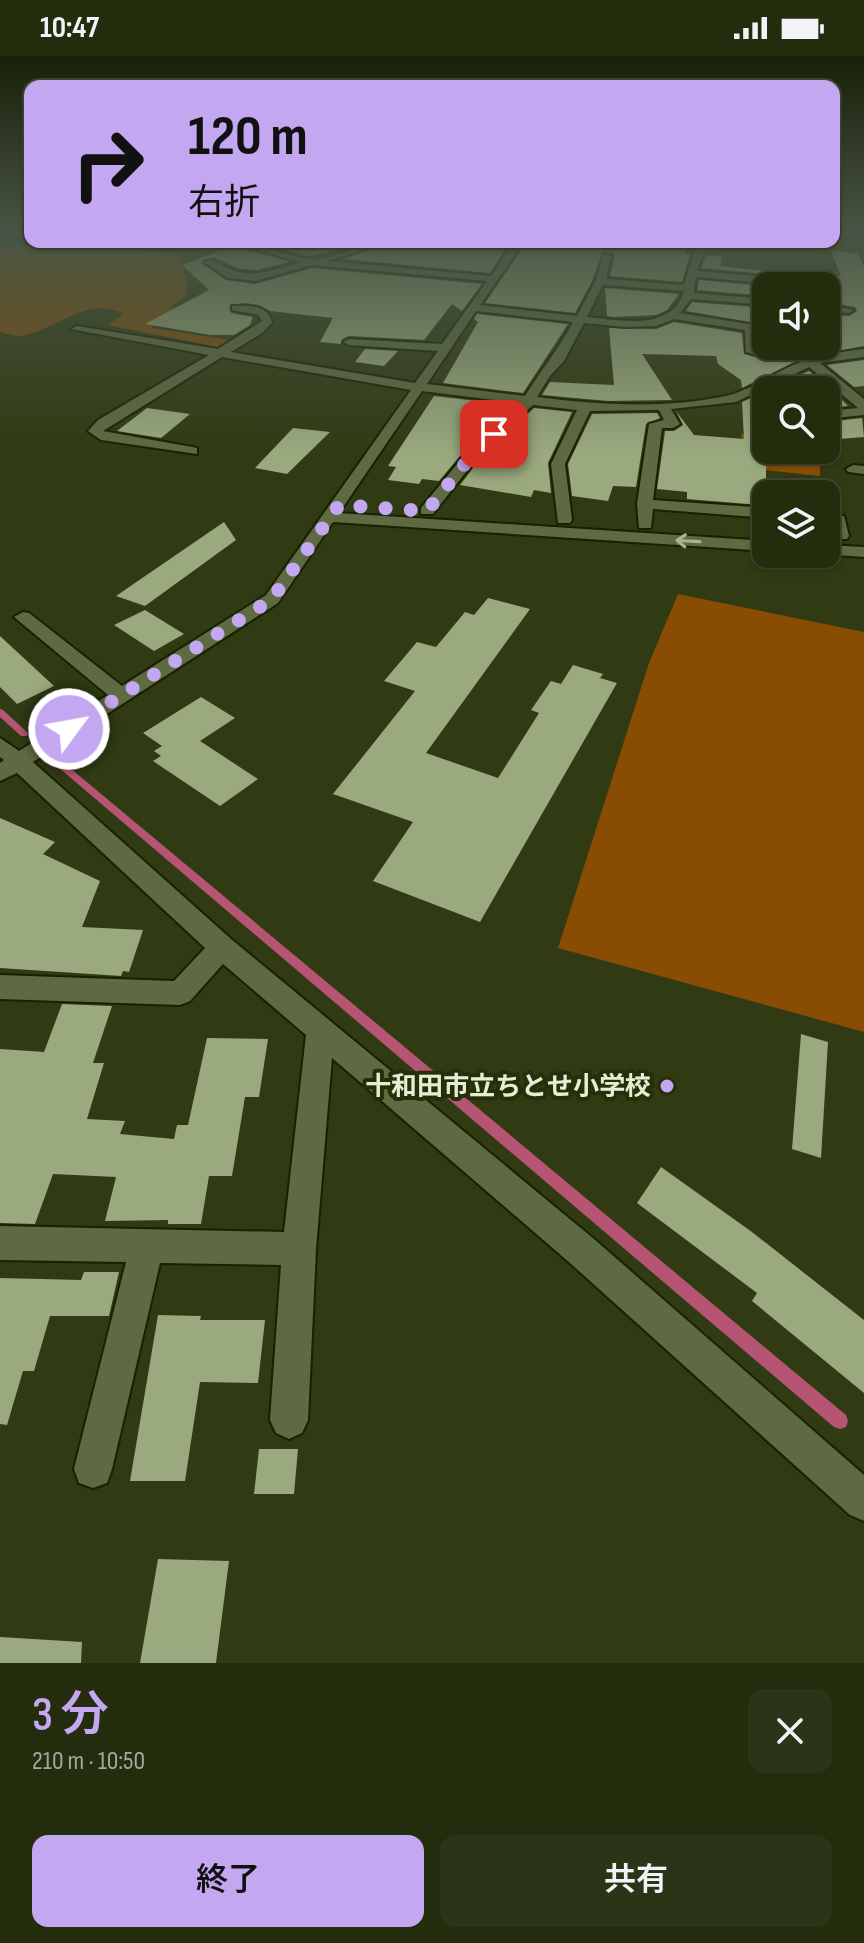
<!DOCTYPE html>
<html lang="ja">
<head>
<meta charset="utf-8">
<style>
  body { margin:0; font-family:"Sofia Sans Condensed","Noto Sans JP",sans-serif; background:#2c3417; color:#f1f3f6; height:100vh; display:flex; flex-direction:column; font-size:30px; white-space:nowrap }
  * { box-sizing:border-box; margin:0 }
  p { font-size:26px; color:#a3a79e }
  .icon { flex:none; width:44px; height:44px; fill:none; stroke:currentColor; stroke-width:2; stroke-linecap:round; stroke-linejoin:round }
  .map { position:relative; height:1607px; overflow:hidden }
  .sheet { display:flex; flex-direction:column; background:#242c0e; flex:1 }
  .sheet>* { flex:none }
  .guide { position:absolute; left:24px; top:24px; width:816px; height:168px; border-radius:16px; box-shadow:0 2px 6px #0004,0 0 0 2px #41482e; background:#c4a7f1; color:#111; overflow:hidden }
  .controls { position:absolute; left:752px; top:216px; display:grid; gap:16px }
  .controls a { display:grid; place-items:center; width:88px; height:88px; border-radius:16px; background:#242c0e; box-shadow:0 2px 6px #0004,0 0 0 2px #41482e; font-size:40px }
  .pin { position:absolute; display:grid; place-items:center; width:68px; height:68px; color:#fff; margin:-34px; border-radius:16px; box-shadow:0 4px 12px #0006 }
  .me { position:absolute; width:88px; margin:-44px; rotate:58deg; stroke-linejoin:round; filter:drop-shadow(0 0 6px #0008) }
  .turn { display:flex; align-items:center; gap:28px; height:168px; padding:0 32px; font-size:36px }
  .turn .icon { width:104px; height:104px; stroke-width:2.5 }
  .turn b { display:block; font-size:56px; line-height:68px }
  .round { display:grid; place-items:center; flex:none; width:84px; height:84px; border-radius:16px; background:#2c3417 }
  .overview { display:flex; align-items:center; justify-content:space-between; height:136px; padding:0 32px }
  h1 { font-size:48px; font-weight:600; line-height:60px; color:#c4a7f1 }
  .button { display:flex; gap:16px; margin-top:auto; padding:16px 32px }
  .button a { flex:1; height:92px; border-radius:16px; background:#c4a7f1; color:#111; font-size:32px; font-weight:600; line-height:92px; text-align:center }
  .button a+a { background:#2c3417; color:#f1f3f6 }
  .status { display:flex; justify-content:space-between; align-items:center; height:56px; padding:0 40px; background:#242c0e; direction:ltr }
  .status svg { height:22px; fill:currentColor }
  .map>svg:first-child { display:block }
  .green { fill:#884d03 }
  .forest { fill:#834c0b }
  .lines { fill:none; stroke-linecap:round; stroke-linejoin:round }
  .stream { fill:#b55473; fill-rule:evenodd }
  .building { fill:#9ba97e }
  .minor-casing { stroke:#182100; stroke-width:4 }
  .minor { fill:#5e6a41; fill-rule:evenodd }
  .oneway { stroke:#a8b294 }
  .route { stroke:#c4a7f1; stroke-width:14; stroke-dasharray:0 25.2 }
  .poi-dot { fill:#c4a7f1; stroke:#262f07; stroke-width:3 }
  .labels { text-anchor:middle; stroke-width:8; stroke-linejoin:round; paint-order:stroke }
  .near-poi-label { font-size:26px; font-weight:bold; fill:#e5edd7; stroke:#262f07; text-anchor:end }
</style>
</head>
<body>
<div class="status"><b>10:47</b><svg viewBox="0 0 49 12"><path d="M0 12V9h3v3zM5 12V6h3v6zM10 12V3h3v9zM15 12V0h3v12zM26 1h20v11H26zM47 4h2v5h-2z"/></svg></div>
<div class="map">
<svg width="864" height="1607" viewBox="0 0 864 1607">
  <rect width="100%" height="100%" fill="#303a13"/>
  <g class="green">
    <path d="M741 378 766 381V394H819L826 400 820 402V420L745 412Z"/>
    <path d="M678 538 864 576V976L558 892 649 607Z"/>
  </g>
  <path class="forest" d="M0 188 176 196 188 226 185 241 169 252 178 254 151 272 236 285 227 293 108 269 123 258C88 238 52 277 19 280 14 280 5 277 0 276Z"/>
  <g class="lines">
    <g class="stream">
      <path d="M0 653 3 654 27 676 28 678 27 680H21L0 661Z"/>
      <path d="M55 701 58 702 846 1359 848 1365 846 1371 840 1373 834 1371 52 706 50 704 52 702Z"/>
    </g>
  </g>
  <g class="building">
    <path d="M253 186H369L310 200Z"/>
    <path d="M394 186H510L490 217 343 203Z"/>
    <path d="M527 186H680L679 188 689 189 686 198H690L682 226 610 220 615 198 603 195 592 225 575 257 485 247Z"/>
    <path d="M232 190 290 206 256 214 237 212 213 201 201 207 226 224 255 228 312 212 482 228 462 255 452 248 424 284 349 280 342 283 341 288 320 286 333 262 270 255 259 249 245 247 229 250 231 257 253 261 250 269 234 279H211L145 268 209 234 182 209Z"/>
    <path d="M831 195 858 197 864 210V290L805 301 742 332 741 324 718 308 716 300 642 298 672 344 608 345 542 339 550 326 614 329 609 272 656 273 674 266 742 277 744 298 758 301 756 267 686 255 692 246 766 252V292L826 290V258L849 260 857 255 855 251 826 246V235L836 236 842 231 836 224 826 223V219L841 220Z"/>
    <path d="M706 199 722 201 720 210 766 215V218L701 212Z"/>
    <path d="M699 224 766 230V240L697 234Z"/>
    <path d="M605 232 679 238 667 254 656 259 614 261 607 260Z"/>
    <path d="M477 258 568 268 523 337 443 327 478 266 474 263Z"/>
    <path d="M365 293 398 295 384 310 355 306Z"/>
    <path d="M864 304V330L854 331 827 309Z"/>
    <path d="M809 315 831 333 848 350 826 352V333L805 334 800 330 771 332Z"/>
    <path d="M766 335V444L760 443V449L687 443V436L657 433 665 375H674L683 369 676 355 694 379 744 383 742 346Z"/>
    <path d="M434 340 512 349 469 389 439 425 422 423 419 428 388 424 396 411 388 410Z"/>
    <path d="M147 352 190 358 161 382 117 375Z"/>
    <path d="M534 352 572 356 548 407 551 437 534 434 531 441 460 429 483 399Z"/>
    <path d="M657 357 660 362 646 368 636 431 613 430 608 445 572 440 568 408 592 358Z"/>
    <path d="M862 362 864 381 826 384V366Z"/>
    <path d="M293 372 330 376 287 418 255 412Z"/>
    <path d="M224 466 236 484 145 550 116 540Z"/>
    <path d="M488 542 530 553 426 697 498 722 539 657 531 654 551 625 561 628 573 609 603 618 600 622 617 627 480 866 373 825 413 766 333 738 415 635 384 625 417 586 436 591 465 556 474 559Z"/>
    <path d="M145 554 184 578 154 595 114 569Z"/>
    <path d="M0 580 54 630 17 648 0 631Z"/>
    <path d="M201 641 235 662 200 685 258 723 220 750 153 705 161 700 154 695 162 690 143 677Z"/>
    <path d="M0 762 55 786 43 798 100 825 82 871 143 874 129 916 123 915 121 920 0 912Z"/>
    <path d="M62 948 112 950 93 1007H104L87 1063 125 1065 120 1078 174 1083 177 1069H188L207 982 268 983 259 1041H245L232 1120H209L201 1168H168V1164L105 1165 116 1121 53 1118 35 1168 0 1167V993L44 996Z"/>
    <path d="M801 978 828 986 821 1102 792 1093Z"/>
    <path d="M661 1111 752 1176 864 1264V1337L752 1245 757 1237 637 1147Z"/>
    <path d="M84 1216H119L109 1260H50L34 1315H23L7 1369 0 1368V1222L81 1224Z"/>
    <path d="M158 1259 201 1260 200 1264H265L258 1327 200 1326 185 1425H130Z"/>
    <path d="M259 1393H298L294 1438H254Z"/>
    <path d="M158 1503 229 1505 216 1607H140Z"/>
    <path d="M0 1581 82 1586 81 1607H0Z"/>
  </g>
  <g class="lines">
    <g class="minor-casing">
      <g id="minor">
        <path d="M228 186C257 186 282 200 310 203 331 205 364 186 391 186L327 205 491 220 514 186H524L480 249 577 260 595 226 604 198 612 200 606 223 684 229 697 186H707L697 215 834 227 839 230 834 233 696 221 694 237 766 243V249L691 243 680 257 754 269 756 299 746 296 745 274 674 263 656 270 625 271 584 267 564 305 550 320 537 341C598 349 666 353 726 340 751 334 775 316 798 307 820 298 841 296 864 293V301L820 307 864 343V359L826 363V355L858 352 809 311 736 346 671 353 680 368 673 372H662L653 444 766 452V462L653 453 651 472H639L637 448 649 368 664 364 659 354 590 355 565 408 572 464 570 467H558L551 408 577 354 533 349 481 397 433 458H421V452L471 391 519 347 422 335 339 457 766 485V495L333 466 278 547 33 706 231 883 594 1183 864 1419V1465L850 1459 570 1207 332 1002 316 1193 308 1364 302 1377 289 1383 276 1377 270 1364 281 1209 160 1207 112 1413 107 1427 93 1432 79 1427 74 1413 126 1206 0 1204V1170L284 1176 306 979 223 908 190 945 180 949 0 943V919L174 925 205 892 17 717 0 725V707L4 704 0 701V682L19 695 108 639 14 561 23 556 29 557 122 630 266 539 411 334 222 301 103 375 192 391 197 392V398L101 384 88 375 98 364 209 299 71 273 77 270 218 293 262 265 258 259 232 254V250C249 249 270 250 272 267L262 277 231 296 415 327 438 295 349 289 343 286 349 283 442 288 487 225 312 209 255 225 228 222 204 206 212 204C250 226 262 217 301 206ZM603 229 684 235C672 276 619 264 587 261ZM476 255 573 266C558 294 541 314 525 340L427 328Z"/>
        <path d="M826 249 854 254 849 257 826 255Z"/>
        <path d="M853 409 864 410V418L848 416 846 413Z"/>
        <path d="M826 457 844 460 849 480 847 483H835L831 467H826Z"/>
        <path d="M826 489 864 491V501L822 498H826Z"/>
      </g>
    </g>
    <use href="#minor" class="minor"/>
  </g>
  <defs><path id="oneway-shaft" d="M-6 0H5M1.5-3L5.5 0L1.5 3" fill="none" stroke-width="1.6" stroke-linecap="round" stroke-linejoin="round" transform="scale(2)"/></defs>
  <use class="oneway" href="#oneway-shaft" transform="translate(688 485) rotate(-177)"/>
  <linearGradient id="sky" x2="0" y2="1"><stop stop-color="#1a200a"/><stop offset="0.44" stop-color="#485544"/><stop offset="1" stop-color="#485544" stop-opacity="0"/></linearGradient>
  <rect width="864" height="399" fill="url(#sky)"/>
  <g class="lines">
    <path class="route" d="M69 673 272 543 339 449 427 455 476 394 494 378"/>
  </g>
  <circle class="poi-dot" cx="667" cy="1030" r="8"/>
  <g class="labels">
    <g class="near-poi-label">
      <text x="651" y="1039">十和田市立ちとせ小学校</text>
    </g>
  </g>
</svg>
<div class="controls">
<a><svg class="icon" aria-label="sound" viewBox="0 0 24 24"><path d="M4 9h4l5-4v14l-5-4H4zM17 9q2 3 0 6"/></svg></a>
<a><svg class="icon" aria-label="search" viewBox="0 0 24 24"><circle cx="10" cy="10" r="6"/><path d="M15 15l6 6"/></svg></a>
<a><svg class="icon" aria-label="layers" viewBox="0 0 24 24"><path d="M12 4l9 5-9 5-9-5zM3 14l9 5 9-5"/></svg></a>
</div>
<div class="pin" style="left:494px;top:378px;background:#d93025"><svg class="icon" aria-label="arrive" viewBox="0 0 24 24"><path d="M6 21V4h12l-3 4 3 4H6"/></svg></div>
<svg class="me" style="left:69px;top:673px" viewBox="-20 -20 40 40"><circle r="17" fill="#c4a7f1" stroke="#fff" stroke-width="3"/><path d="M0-11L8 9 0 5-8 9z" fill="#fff"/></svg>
<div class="guide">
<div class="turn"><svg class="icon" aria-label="right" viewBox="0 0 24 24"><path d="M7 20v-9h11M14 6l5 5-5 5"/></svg><div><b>120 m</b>右折</div></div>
</div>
</div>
<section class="sheet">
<div class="overview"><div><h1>3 分</h1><p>210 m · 10:50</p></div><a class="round"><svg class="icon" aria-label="close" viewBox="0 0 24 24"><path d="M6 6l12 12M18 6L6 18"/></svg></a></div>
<div class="button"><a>終了</a><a>共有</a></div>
</section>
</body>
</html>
